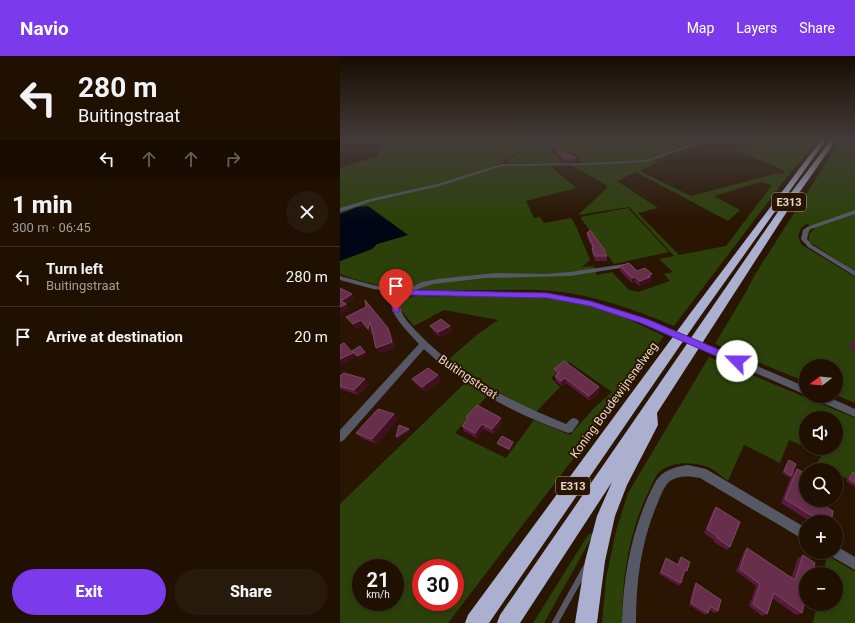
<!DOCTYPE html>
<html lang="en">
<head>
<meta charset="utf-8">
<style>
  body { margin:0; font-family:Roboto,sans-serif; background:#27190c; color:#f1f3f6; height:100vh; display:flex; flex-direction:column; font-size:15px; white-space:nowrap }
  * { box-sizing:border-box; margin:0 }
  p { font-size:13px; color:#a19d99 }
  .icon { flex:none; width:22px; height:22px; fill:none; stroke:currentColor; stroke-width:2; stroke-linecap:round; stroke-linejoin:round }
  .map { position:relative; flex:1; overflow:hidden }
  .drawer { display:flex; flex-direction:column; background:#1f1002; width:340px }
  .drawer>* { flex:none }
  .guide { background:#1f1002; color:#f1f3f6; overflow:hidden }
  .needle { width:26px; rotate:254deg }
  .controls { position:absolute; left:459px; top:303px; display:grid; gap:8px }
  .controls a { display:grid; place-items:center; width:44px; height:44px; border-radius:50%; background:#1f1002; box-shadow:0 2px 6px #0003,0 0 0 1px #3c3024; font-size:20px }
  .speed { position:absolute; left:12px; top:503px; display:flex; gap:8px; font-size:20px; font-weight:700; text-align:center }
  .speed>* { display:grid; place-content:center; width:52px; height:52px; border-radius:50%; background:#1f1002; box-shadow:0 2px 6px #0003,0 0 0 1px #3c3024; line-height:1 }
  .speed small { font-size:10px; font-weight:400 }
  .speed .limit { border:6px solid #d22; background:#fff; color:#111 }
  .pin { position:absolute; display:grid; place-items:center; width:34px; height:34px; color:#fff; margin:-41px -17px; border-radius:50% 50% 50% 0; rotate:-45deg; box-shadow:0 0 4px #0007 }
  .pin .icon { rotate:45deg }
  .me { position:absolute; width:44px; margin:-22px; rotate:293deg; stroke-linejoin:round; filter:drop-shadow(0 0 3px #0008) }
  .turn { display:flex; align-items:center; gap:14px; height:84px; padding:0 12px; font-size:18px }
  .turn .icon { width:52px; height:52px; stroke-width:2.5 }
  .turn b { display:block; font-size:28px; line-height:34px }
  .lanes { display:flex; align-items:center; height:38px; padding:0 12px; background:#0003; justify-content:center; gap:20px; direction:ltr }
  .lanes .off { opacity:.35 }
  .round { display:grid; place-items:center; flex:none; width:42px; height:42px; border-radius:21px; background:#27190c }
  .headline { display:flex; align-items:center; justify-content:space-between; height:68px; padding:0 12px }
  h1 { font-size:24px; font-weight:800; line-height:30px }
  .primary-button { display:flex; gap:8px; margin-top:auto; padding:8px 12px }
  .primary-button a { flex:1; height:46px; border-radius:24px; background:#7c3aed; color:#fff; font-size:16px; font-weight:800; line-height:46px; text-align:center }
  .primary-button a+a { background:#27190c; color:#f1f3f6 }
  ul { padding:0; list-style:none }
  li { display:flex; align-items:center; gap:12px; height:60px; padding:0 12px; border-top:1px solid #3c3024 }
  li div { flex:1 }
  li b { display:block; font-size:15px }
  li em { font-style:normal }
  header { display:flex; align-items:center; gap:24px; box-sizing:border-box; height:56px; padding:0 20px; background:#7c3aed; color:#fff }
  header strong { font-size:19px }
  nav { display:flex; gap:22px; margin-inline-start:auto; font-size:14px }
  main { display:flex; flex:1; min-height:0 }
  .map>svg:first-child { display:block }
  .green { fill:#2b4109; fill-rule:evenodd }
  .water { fill:#000615 }
  .lines { fill:none; stroke-linecap:round; stroke-linejoin:round }
  .service { stroke:#565965; stroke-width:6 }
  .minor { fill:#565965; fill-rule:evenodd }
  .motorway { fill:#abb0d0; fill-rule:evenodd }
  .wall { fill:#591a3e }
  .shaded-wall { fill:#3f101f }
  .building { fill:#682f4d; stroke:#7b4960 }
  .route { fill:#7c3aed; stroke:#51269a }
  .labels { text-anchor:middle; stroke-width:4; stroke-linejoin:round; paint-order:stroke }
  .shield { fill:#291502; stroke:#ad9d8e; stroke-width:1 }
  .shield-label { font-size:11px; font-weight:bold; fill:#e5d7ca }
  .street-label { font-size:12px; fill:#e5d7ca; stroke:#291502 }
</style>
</head>
<body>
<header>
<strong>Navio</strong>
<nav><a>Map</a><a>Layers</a><a>Share</a></nav>
</header>
<main>
<section class="drawer">
<div class="guide">
<div class="turn"><svg class="icon" aria-label="left" viewBox="0 0 24 24"><path d="M17 20v-9H6M10 6l-5 5 5 5"/></svg><div><b>280 m</b>Buitingstraat</div></div>
<div class="lanes"><svg class="icon" aria-label="left" viewBox="0 0 24 24"><path d="M17 20v-9H6M10 6l-5 5 5 5"/></svg><svg class="icon off" aria-label="ahead" viewBox="0 0 24 24"><path d="M12 20V5M6 11l6-6 6 6"/></svg><svg class="icon off" aria-label="ahead" viewBox="0 0 24 24"><path d="M12 20V5M6 11l6-6 6 6"/></svg><svg class="icon off" aria-label="right" viewBox="0 0 24 24"><path d="M7 20v-9h11M14 6l5 5-5 5"/></svg></div>
</div>
<div class="headline"><div><h1>1 min</h1><p>300 m · 06:45</p></div><a class="round"><svg class="icon" aria-label="close" viewBox="0 0 24 24"><path d="M6 6l12 12M18 6L6 18"/></svg></a></div>
<ul>
<li><svg class="icon" aria-label="left" viewBox="0 0 24 24"><path d="M17 20v-9H6M10 6l-5 5 5 5"/></svg><div><b>Turn left</b><p>Buitingstraat</p></div><em>280 m</em></li>
<li><svg class="icon" aria-label="arrive" viewBox="0 0 24 24"><path d="M6 21V4h12l-3 4 3 4H6"/></svg><div><b>Arrive at destination</b></div><em>20 m</em></li>
</ul>
<div class="primary-button"><a>Exit</a><a>Share</a></div>
</section>
<div class="map">
<svg width="515" height="567" viewBox="0 0 515 567">
  <rect width="100%" height="100%" fill="#291502"/>
  <g class="green">
    <path d="M40 84H198L199 86C181 93 166 106 148 113 99 130 49 138 0 153V112L38 100Z"/>
    <path d="M223 84H372L340 93 343 94 315 104 317 106 300 115 351 140 438 117 442 118 445 115 398 94 418 88 408 84H478L444 125 334 270C291 252 246 236 199 234 133 232 63 243 0 218V205L32 193 37 188 68 179 18 151 0 158V156L26 146 83 133 161 110 209 109 236 132 186 145 194 162 200 161 204 167 231 162 236 170 250 204 242 211 254 210 257 219 272 216 289 234 298 236 330 225 324 218 333 216 319 203 334 200 289 151 238 159 267 132 266 129 231 109 303 106 244 108 238 101 224 92 211 94 224 108 167 107V105L187 92 198 88ZM296 116 388 165 400 154 374 140 421 126 432 129 386 190 339 199 298 157 318 152 277 125Z"/>
    <path d="M515 84V215L469 186V178L475 172 466 168 461 172 458 181 462 189 515 221V347L496 339V310H466V326L375 288 406 236 414 220 500 85Z"/>
    <path d="M288 152 329 196 274 208 240 161Z"/>
    <path d="M76 240C140 242 209 234 271 256 289 263 307 272 324 280L259 369 108 567H0V448L126 326 147 340 115 377 166 402 194 364 230 379 254 352 272 336 229 306 211 322 220 331 196 356C163 340 138 324 109 303L138 278 158 264 104 254 74 270 60 253 61 247 69 241ZM21 512H55V546H21ZM81 512H115V546H81Z"/>
    <path d="M369 301 515 362V427L496 417V414H490L477 407 482 398 469 392H496V362H466V391L449 384 440 407 404 389 388 425C381 420 373 412 365 410 352 406 335 406 323 413 316 417 313 426 310 433 289 474 282 521 282 567H262L266 523 276 475 288 437Z"/>
    <path d="M252 477 253 479 204 567H193L248 479Z"/>
    <path d="M487 499 515 516V567H473L477 548H496V518H483Z"/>
  </g>
  <path class="water" d="M28 150 68 179 37 188 32 193 0 205V158L18 151Z"/>
  <g class="lines">
    <path class="service" d="M215 567 246 511"/>
    <g class="minor">
      <path d="M364 84H370L306 106 247 109 162 110 100 130 33 145 0 156V152L30 143 97 128 162 108 247 107 306 104Z"/>
      <path d="M515 154V158L471 173 469 175 467 183 472 189 515 215V220L468 191 461 183 463 174 467 171Z"/>
      <path d="M285 208 287 209V211L230 220 146 222 93 228 75 234 207 237 251 245 307 263 466 331V339L301 267 250 249 207 241 69 238C51 251 66 263 76 275 118 319 171 346 226 368L231 363 234 362 237 363 239 366 232 376 228 377C175 358 126 332 84 293L4 384 0 386V374L79 288C72 280 53 262 52 251 52 245 57 241 61 237L33 233 0 224V220L33 229 66 234 82 226 97 223 156 217 206 218 230 216Z"/>
      <path d="M472 340H486L515 353V361L474 343Z"/>
      <path d="M348 409 366 413 466 472V485L360 422C350 420 339 419 330 425 324 430 321 439 318 446 301 485 296 525 296 567H282C283 523 290 482 308 441 312 434 314 426 320 420 327 413 339 410 348 409Z"/>
      <path d="M496 490 515 501V514L491 500 489 496H496Z"/>
    </g>
    <g class="motorway">
      <path d="M481 84H486L357 265 149 567H125L128 559 349 259Z"/>
      <path d="M491 84H496L459 137 317 357 318 369 287 429 275 460 265 505 257 567H235L245 505 257 460 272 426 180 567H157L160 559 453 134Z"/>
    </g>
  </g>
  <g class="wall">
    <path d="M213 89 236 102V106H224L213 93Z"/>
    <path d="M247 177 267 200V205H255L252 197V192L247 181Z"/>
    <path d="M280 210 297 215 311 224H310V226L299 230 295 226 292 227 280 215Z"/>
    <path d="M6 261 48 272 51 277 55 292 40 297 36 292 32 275 31 278 24 269 17 273 10 266Z"/>
    <path d="M90 270H110L112 275 100 281 93 275Z"/>
    <path d="M515 285V295L509 291 513 286Z"/>
    <path d="M214 313 259 336 250 345 226 327 222 330 216 325 215 320 216 319 215 318Z"/>
    <path d="M98 319 101 325 85 336 76 328 72 323Z"/>
    <path d="M0 320 29 328 18 339 0 333Z"/>
    <path d="M54 358 58 363 37 388 21 382 16 377Z"/>
    <path d="M126 361 163 366 154 378 144 373 137 382 124 375 122 370 127 364Z"/>
    <path d="M173 386 174 388 170 395 158 389 157 387Z"/>
    <path d="M449 404 453 417 457 413 476 445 491 466H471L441 447 452 418 449 422 442 417 447 406Z"/>
    <path d="M513 416 515 418V431L506 425 510 418Z"/>
    <path d="M376 451 390 491 387 494 374 486V484L364 477 373 455Z"/>
    <path d="M407 492 451 522 458 502 463 499 462 557 456 559 432 542 427 558 422 560 409 550 416 530 396 515 404 495Z"/>
    <path d="M341 501 347 515 345 517H344L341 527 339 530 319 518 326 502 337 509 339 504Z"/>
    <path d="M356 527 378 555 375 557 369 554 368 557 365 559 349 549 354 530Z"/>
  </g>
  <g class="shaded-wall">
    <path d="M312 218 311 224H310V226L299 230 300 225 308 220Z"/>
    <path d="M295 221V226L292 227V222Z"/>
    <path d="M12 238 15 243 7 248 9 253 0 259 1 245Z"/>
    <path d="M21 264 24 269 17 273 13 268Z"/>
    <path d="M30 265 33 270 31 278 28 273Z"/>
    <path d="M110 270 112 275 100 281 98 276Z"/>
    <path d="M48 272 51 277 55 292 40 297 36 292Z"/>
    <path d="M25 296 27 298 19 303 17 300Z"/>
    <path d="M13 297 16 301 0 309V303Z"/>
    <path d="M98 319 101 325 85 336 82 331Z"/>
    <path d="M225 322 226 327 222 330 221 325Z"/>
    <path d="M25 323 29 328 18 339 14 334Z"/>
    <path d="M259 331V336L250 345 249 340Z"/>
    <path d="M54 358 58 363 37 388 32 383Z"/>
    <path d="M161 362 163 366 154 378 152 373Z"/>
    <path d="M142 368 144 373 137 382 135 377Z"/>
    <path d="M69 373 71 376 58 383 56 381Z"/>
    <path d="M173 386 174 388 170 395 169 393Z"/>
  </g>
  <g class="building">
    <path d="M214 88 236 102H224L213 89Z"/>
    <path d="M250 174 263 192 267 200H255L252 192H254L247 177Z"/>
    <path d="M289 207 297 215 305 212 312 218 308 220 310 221 300 225 295 221 292 222 280 210Z"/>
    <path d="M0 232 12 238 1 245 6 248 0 251Z"/>
    <path d="M25 244 48 272 52 286 36 292 30 265 28 273 21 264 13 268 6 261 26 251Z"/>
    <path d="M101 263 110 270 98 276 90 270Z"/>
    <path d="M4 287 13 297 0 303V289Z"/>
    <path d="M20 290 25 296 17 300 12 295Z"/>
    <path d="M224 305 259 331 249 340 225 322 221 325 215 320 219 317 214 313Z"/>
    <path d="M88 312 98 319 82 331 72 323Z"/>
    <path d="M4 317 25 323 14 334 0 330V320Z"/>
    <path d="M137 349 161 362 152 373 142 368 135 377 122 370 128 362 126 361Z"/>
    <path d="M38 353 54 358 32 383 16 377Z"/>
    <path d="M59 369 69 373 56 381Z"/>
    <path d="M162 380 173 386 169 393 157 387Z"/>
    <path d="M449 404 456 408 451 420 444 415Z"/>
    <path d="M457 413 466 418V444H476V445L493 455 491 466H482L445 443Z"/>
    <path d="M513 416 515 418V427L509 423Z"/>
    <path d="M376 451 400 466 390 491 377 482V480L367 473Z"/>
    <path d="M407 492 455 524 463 499 475 507 472 518H466V541L462 557 434 537 427 558 413 548 420 528 400 513Z"/>
    <path d="M341 501 350 506 347 515 345 513 341 527 321 516 326 502 338 509Z"/>
    <path d="M356 527 381 544 378 555 370 550 368 557 351 547Z"/>
  </g>
  <linearGradient id="sky" x2="0" y2="1"><stop stop-color="#170c01"/><stop offset="0.51" stop-color="#433b39"/><stop offset="1" stop-color="#433b39" stop-opacity="0"/></linearGradient>
  <rect width="515" height="164" fill="url(#sky)"/>
  <path class="route" d="M64 234 207 237 250 245 307 263 401 303 402 305 401 308H394L301 267 250 250 207 242 69 239 60 250 59 256H53L52 250Z"/>
  <g class="labels">
    <g class="shield">
      <rect x="432" y="137" width="34" height="18" rx="3"/>
      <rect x="216" y="421" width="34" height="18" rx="3"/>
    </g>
    <g class="shield-label">
      <text x="449" y="150">E313</text>
      <text x="233" y="434">E313</text>
    </g>
    <g class="street-label">
      <text transform="translate(128 321) rotate(34)" y="4">Buitingstraat</text>
      <text transform="translate(274 344) rotate(-54)" y="4">Koning Boudewijnsnelweg</text>
    </g>
  </g>
</svg>
<div class="controls">
<a><svg class="needle" viewBox="-14 -14 28 28"><path d="M0-13l5 13h-10z" fill="#e53935"/><path d="M0 13l5-13h-10z" fill="#a19d99"/></svg></a>
<a><svg class="icon" aria-label="sound" viewBox="0 0 24 24"><path d="M4 9h4l5-4v14l-5-4H4zM17 9q2 3 0 6"/></svg></a>
<a><svg class="icon" aria-label="search" viewBox="0 0 24 24"><circle cx="10" cy="10" r="6"/><path d="M15 15l6 6"/></svg></a>
<a>+</a>
<a>−</a>
</div>
<div class="speed"><div>21<small>km/h</small></div><div class="limit">30</div></div>
<div class="pin" style="left:56px;top:254px;background:#d93025"><svg class="icon" aria-label="arrive" viewBox="0 0 24 24"><path d="M6 21V4h12l-3 4 3 4H6"/></svg></div>
<svg class="me" style="left:397px;top:305px" viewBox="-20 -20 40 40"><circle r="19" fill="#fff"/><path d="M0-13L10 11 0 6-10 11z" fill="#7c3aed"/></svg>
</div>
</main>
</body>
</html>
